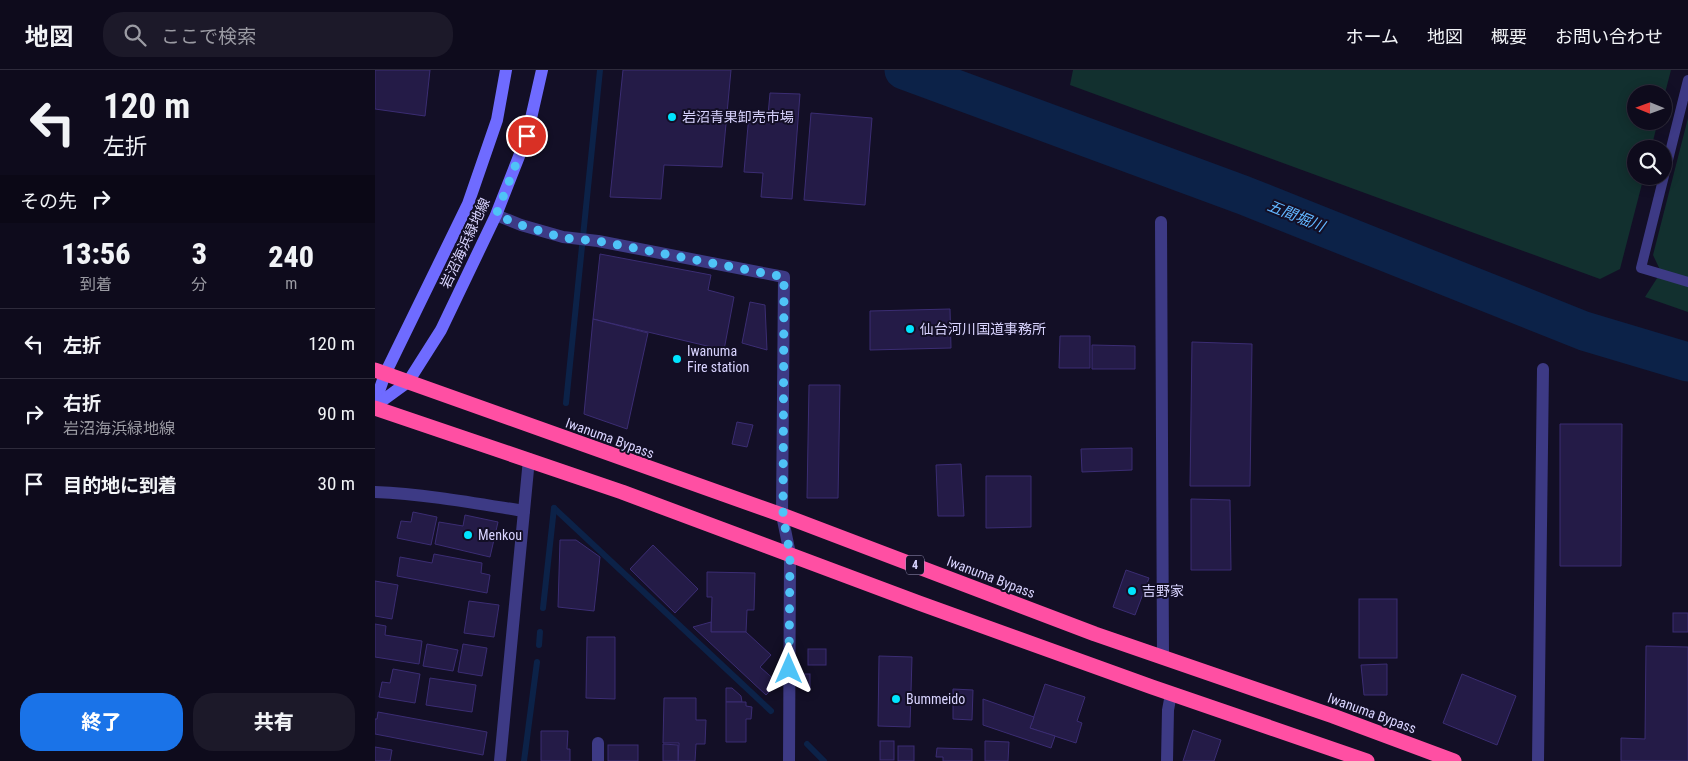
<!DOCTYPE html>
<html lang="ja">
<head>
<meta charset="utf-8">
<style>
  body { margin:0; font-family:"Roboto Condensed","Noto Sans JP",sans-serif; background:#1c1929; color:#f1f3f6; height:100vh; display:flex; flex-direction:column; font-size:19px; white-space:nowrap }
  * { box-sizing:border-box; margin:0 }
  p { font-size:16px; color:#9b9ba3 }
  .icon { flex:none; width:28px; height:28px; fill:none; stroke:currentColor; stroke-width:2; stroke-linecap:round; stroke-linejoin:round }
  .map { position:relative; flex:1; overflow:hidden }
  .sheet { display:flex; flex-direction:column; background:#0e0b1c; width:375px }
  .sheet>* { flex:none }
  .top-card { background:#0e0b1c; color:#f1f3f6; overflow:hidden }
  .needle { width:32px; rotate:271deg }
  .tools { position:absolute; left:1252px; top:15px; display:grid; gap:10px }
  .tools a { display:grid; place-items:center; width:45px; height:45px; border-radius:50%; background:#0e0b1c; box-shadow:0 2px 12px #0003,0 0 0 1px #2e2b3b; font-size:25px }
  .pin { position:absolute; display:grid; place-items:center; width:42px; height:42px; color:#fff; margin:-21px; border:2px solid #fff; border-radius:50%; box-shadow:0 1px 5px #0007 }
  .me { position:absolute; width:55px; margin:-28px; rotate:0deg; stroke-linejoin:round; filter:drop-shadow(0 0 4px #0008) }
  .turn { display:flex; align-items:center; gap:18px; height:105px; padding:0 20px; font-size:22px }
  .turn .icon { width:65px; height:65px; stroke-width:2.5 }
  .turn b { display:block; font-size:35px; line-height:42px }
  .then { display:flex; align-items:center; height:48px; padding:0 20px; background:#0003; gap:10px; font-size:19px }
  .eta { display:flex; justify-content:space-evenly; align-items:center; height:85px; text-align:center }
  .eta b { font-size:30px; font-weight:800; line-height:35px }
  .action { display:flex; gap:10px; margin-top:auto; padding:10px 20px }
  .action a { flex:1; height:58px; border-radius:20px; background:#1a73e8; color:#fff; font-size:20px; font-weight:800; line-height:58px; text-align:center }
  .action a+a { background:#1c1929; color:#f1f3f6 }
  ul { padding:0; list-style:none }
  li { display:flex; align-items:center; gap:15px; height:70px; padding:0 20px; border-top:1px solid #2e2b3b }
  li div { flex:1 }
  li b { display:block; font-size:19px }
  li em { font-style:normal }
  header { display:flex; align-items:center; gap:30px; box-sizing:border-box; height:70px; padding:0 25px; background:#0e0b1c; border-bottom:1px solid #2e2b3b }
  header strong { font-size:24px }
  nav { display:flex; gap:28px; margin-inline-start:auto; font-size:18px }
  .search { width:350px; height:45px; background:#1c1929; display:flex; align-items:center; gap:12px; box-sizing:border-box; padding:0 18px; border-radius:20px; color:#9b9ba3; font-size:19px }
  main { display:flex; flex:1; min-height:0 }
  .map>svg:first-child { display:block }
  .green { fill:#12302f }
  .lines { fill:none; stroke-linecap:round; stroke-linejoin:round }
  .stream { stroke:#0c2248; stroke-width:6 }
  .river { stroke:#0c2248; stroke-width:39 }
  .building { fill:#241b47; stroke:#3b2d73 }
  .lane { stroke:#3d3a85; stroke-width:10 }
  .street { stroke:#3d3a85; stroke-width:12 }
  .secondary { stroke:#6f6bff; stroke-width:12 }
  .highway { stroke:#ff4fa3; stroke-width:15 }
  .route { stroke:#4fc3f7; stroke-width:9; stroke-dasharray:0 16.2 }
  .poi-dot { fill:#00e5ff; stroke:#130f26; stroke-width:2 }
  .labels { text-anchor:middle; stroke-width:4; stroke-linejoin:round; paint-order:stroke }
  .shield { fill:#130f26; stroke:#9e99be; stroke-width:1 }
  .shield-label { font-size:12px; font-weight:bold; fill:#d9d4ff }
  .poi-label { font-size:14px; fill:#d9d4ff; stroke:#130f26; text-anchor:start }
  .street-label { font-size:14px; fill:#d9d4ff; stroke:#130f26 }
  .water-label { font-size:15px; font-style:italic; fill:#62b6ff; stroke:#130f26 }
</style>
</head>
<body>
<header>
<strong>地図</strong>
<div class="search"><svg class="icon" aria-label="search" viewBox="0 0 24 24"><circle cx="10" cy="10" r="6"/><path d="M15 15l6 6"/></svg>ここで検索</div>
<nav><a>ホーム</a><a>地図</a><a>概要</a><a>お問い合わせ</a></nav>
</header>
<main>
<section class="sheet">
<div class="top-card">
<div class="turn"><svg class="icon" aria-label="left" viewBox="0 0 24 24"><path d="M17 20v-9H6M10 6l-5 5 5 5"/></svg><div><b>120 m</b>左折</div></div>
<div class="then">その先<svg class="icon" aria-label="right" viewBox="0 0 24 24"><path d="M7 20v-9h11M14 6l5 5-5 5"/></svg></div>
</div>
<div class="eta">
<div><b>13:56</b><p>到着</p></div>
<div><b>3</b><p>分</p></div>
<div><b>240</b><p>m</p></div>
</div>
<ul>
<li><svg class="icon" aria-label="left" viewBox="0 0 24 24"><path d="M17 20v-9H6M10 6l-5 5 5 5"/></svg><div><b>左折</b></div><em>120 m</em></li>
<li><svg class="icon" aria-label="right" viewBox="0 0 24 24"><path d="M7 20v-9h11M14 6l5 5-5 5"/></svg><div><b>右折</b><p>岩沼海浜緑地線</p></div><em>90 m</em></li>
<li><svg class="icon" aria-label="arrive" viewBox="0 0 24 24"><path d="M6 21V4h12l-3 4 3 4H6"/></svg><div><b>目的地に到着</b></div><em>30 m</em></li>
</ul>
<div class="action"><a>終了</a><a>共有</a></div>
</section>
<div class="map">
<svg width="1313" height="691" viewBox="0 0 1313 691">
  <rect width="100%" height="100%" fill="#130f26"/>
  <g class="green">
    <path d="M698 0H1296L1289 27V24H1261V51H1283L1276 79H1261V106H1269L1245 199 1225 209 695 15Z"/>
    <path d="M1313 48V242L1270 227 1286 202 1278 185Z"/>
  </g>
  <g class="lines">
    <g class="stream">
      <path d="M191 333 225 0"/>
      <path d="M179 438 396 641"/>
      <path d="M168 538 179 438"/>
      <path d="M164 575 165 562"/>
      <path d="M432 674 449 691"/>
      <path d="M149 691 162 592"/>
    </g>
    <path class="river" d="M529 0 868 125 1209 261 1313 292"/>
  </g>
  <g class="building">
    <path d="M0 0H55L50 46 0 39Z"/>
    <path d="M248 0H356L347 97 289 95 286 129 235 127Z"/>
    <path d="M395 23 425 24 417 129 386 127 388 103 369 102 374 44 393 45Z"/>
    <path d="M436 43 497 48 490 135 429 130Z"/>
    <path d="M225 184 336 205 333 220 359 227 349 280 218 249Z"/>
    <path d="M375 232 390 235 392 280 367 273Z"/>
    <path d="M575 239 576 278 495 280V241Z"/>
    <path d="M218 249 273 263 252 359 209 344Z"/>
    <path d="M685 266H715V298H684Z"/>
    <path d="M817 272 877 274 875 416H815Z"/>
    <path d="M717 275 760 276V299H717Z"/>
    <path d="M434 315H465L463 428H432Z"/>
    <path d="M362 352 378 355 372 377 357 374Z"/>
    <path d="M1185 354H1247L1246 496H1185Z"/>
    <path d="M757 378V400L707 402 706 379Z"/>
    <path d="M586 394 589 446H563L561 395Z"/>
    <path d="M611 406H656V457L611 458Z"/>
    <path d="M816 429 855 430 856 500H816Z"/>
    <path d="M38 442 62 447 56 475 22 468 26 451 36 452Z"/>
    <path d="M90 445 123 452 115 487 60 474 64 452 88 456Z"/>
    <path d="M185 470H201L225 487 219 541 183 537Z"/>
    <path d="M278 475 323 519 300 543 255 499Z"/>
    <path d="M59 484 107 493 106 503 115 505 112 523 22 506 25 487 57 493Z"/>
    <path d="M751 500 774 508 760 545 738 537Z"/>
    <path d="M332 502 380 503 379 540H372L371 562H336L337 527H332Z"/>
    <path d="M0 511 23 515 17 549 0 546Z"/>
    <rect x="984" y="529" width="38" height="59"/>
    <path d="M94 531 124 535 119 567 89 563Z"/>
    <rect x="1298" y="543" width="15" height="19"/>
    <path d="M336 552V562H371L396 585 385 597 403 613 391 625 318 557Z"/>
    <path d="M0 554 11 556 10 565 47 571 44 594 0 587Z"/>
    <path d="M212 567H240V629L211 628Z"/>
    <path d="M52 574 83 580 78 601 48 596Z"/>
    <path d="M88 574 112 578 107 606 83 602Z"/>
    <path d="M1271 576 1313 577V691H1246V668L1270 669Z"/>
    <rect x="433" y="579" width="18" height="16"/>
    <path d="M504 586 537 587 535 657 503 656Z"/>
    <path d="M1012 594V625H989L986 595Z"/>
    <path d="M18 599 45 604 40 633 4 627 7 612 15 613Z"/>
    <rect x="427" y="604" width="8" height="15"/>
    <path d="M1087 604 1141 626 1122 675 1068 653Z"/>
    <path d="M55 608 101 615 97 642 51 635Z"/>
    <path d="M670 614 710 627 702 651 707 653 701 673 655 658Z"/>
    <path d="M351 618H357L366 626 367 632H351Z"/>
    <path d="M578 619 598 620 597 650 578 649Z"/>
    <path d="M289 628H321V650H331L330 674H321L320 691H303L304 673H288Z"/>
    <path d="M608 629 659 647 655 658 680 666 676 678 608 655Z"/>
    <path d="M351 632H371V636L377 637 376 649H371V672H351Z"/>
    <path d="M3 642 112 662 108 685 0 664V649H2Z"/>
    <path d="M818 660 846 670 839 691H808Z"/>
    <path d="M166 661H193L192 679H195V691H166Z"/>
    <rect x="505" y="671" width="14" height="19"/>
    <path d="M610 671 634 672 633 691H610Z"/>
    <path d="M288 674 303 675V691H288Z"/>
    <rect x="233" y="675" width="30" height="16"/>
    <rect x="523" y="676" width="16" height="15"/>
    <path d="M0 677 17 680 15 691H0Z"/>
    <path d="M562 678 597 679V691H568V687H561Z"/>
  </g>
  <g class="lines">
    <path class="lane" d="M1313 10 1266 198 1313 212"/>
    <g class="street">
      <path d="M121 145 146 155 188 167 223 171 409 207 407 445 415 484 414 691"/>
      <path d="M786 152 788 588"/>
      <path d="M0 422C50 424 99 433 149 441"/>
      <path d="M125 691 154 389"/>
      <path d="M223 691V673"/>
      <path d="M792 691 793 640 796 624"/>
      <path d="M1163 691 1168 299"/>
    </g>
    <g class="secondary">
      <path d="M0 333 10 304 93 134 122 50 131 0"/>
      <path d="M0 336 33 312 66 260 121 145 152 66 167 0"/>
    </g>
    <g class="highway">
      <path d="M0 300 407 445 720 564 958 646 1079 691"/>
      <path d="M0 338 247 422 544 533 777 617 992 691"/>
    </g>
  </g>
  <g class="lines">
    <path class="route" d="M152 66 121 145 146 155 188 168 223 171 409 207 408 446 415 484 414 599"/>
  </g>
  <g class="poi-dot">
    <circle cx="297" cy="47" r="5"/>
    <circle cx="535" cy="259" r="5"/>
    <circle cx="302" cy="289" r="5"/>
    <circle cx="93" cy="465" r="5"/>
    <circle cx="757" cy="521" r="5"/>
    <circle cx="521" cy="629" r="5"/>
  </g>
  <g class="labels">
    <rect class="shield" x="531" y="485.5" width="18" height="19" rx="4"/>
    <g class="shield-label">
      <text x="540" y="499">4</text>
    </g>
    <g class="poi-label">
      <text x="307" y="52">岩沼青果卸売市場</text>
      <text x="545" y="264">仙台河川国道事務所</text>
      <text x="312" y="286">Iwanuma<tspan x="312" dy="16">Fire station</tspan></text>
      <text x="103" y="470">Menkou</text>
      <text x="767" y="526">吉野家</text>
      <text x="531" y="634">Bummeido</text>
    </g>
    <g class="street-label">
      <text transform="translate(90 173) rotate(-65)" y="5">岩沼海浜緑地線</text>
      <text transform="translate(235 368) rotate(20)" y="5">Iwanuma Bypass</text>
      <text transform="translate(616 507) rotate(21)" y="5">Iwanuma Bypass</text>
      <text transform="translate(997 643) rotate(20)" y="5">Iwanuma Bypass</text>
    </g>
    <g class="water-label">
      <text transform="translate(921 146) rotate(22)" y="5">五間堀川</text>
    </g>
  </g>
</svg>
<div class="tools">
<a><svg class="needle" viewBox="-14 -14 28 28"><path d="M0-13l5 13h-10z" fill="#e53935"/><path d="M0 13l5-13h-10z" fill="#9b9ba3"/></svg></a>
<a><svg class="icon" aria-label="search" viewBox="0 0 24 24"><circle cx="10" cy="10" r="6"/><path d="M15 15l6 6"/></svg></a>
</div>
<div class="pin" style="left:152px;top:66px;background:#d93025"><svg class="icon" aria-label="arrive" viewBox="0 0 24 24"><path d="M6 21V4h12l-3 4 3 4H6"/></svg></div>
<svg class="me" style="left:414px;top:599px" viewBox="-20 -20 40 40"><path d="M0-17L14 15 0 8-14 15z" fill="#4fc3f7" stroke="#fff" stroke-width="4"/></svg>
</div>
</main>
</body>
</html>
